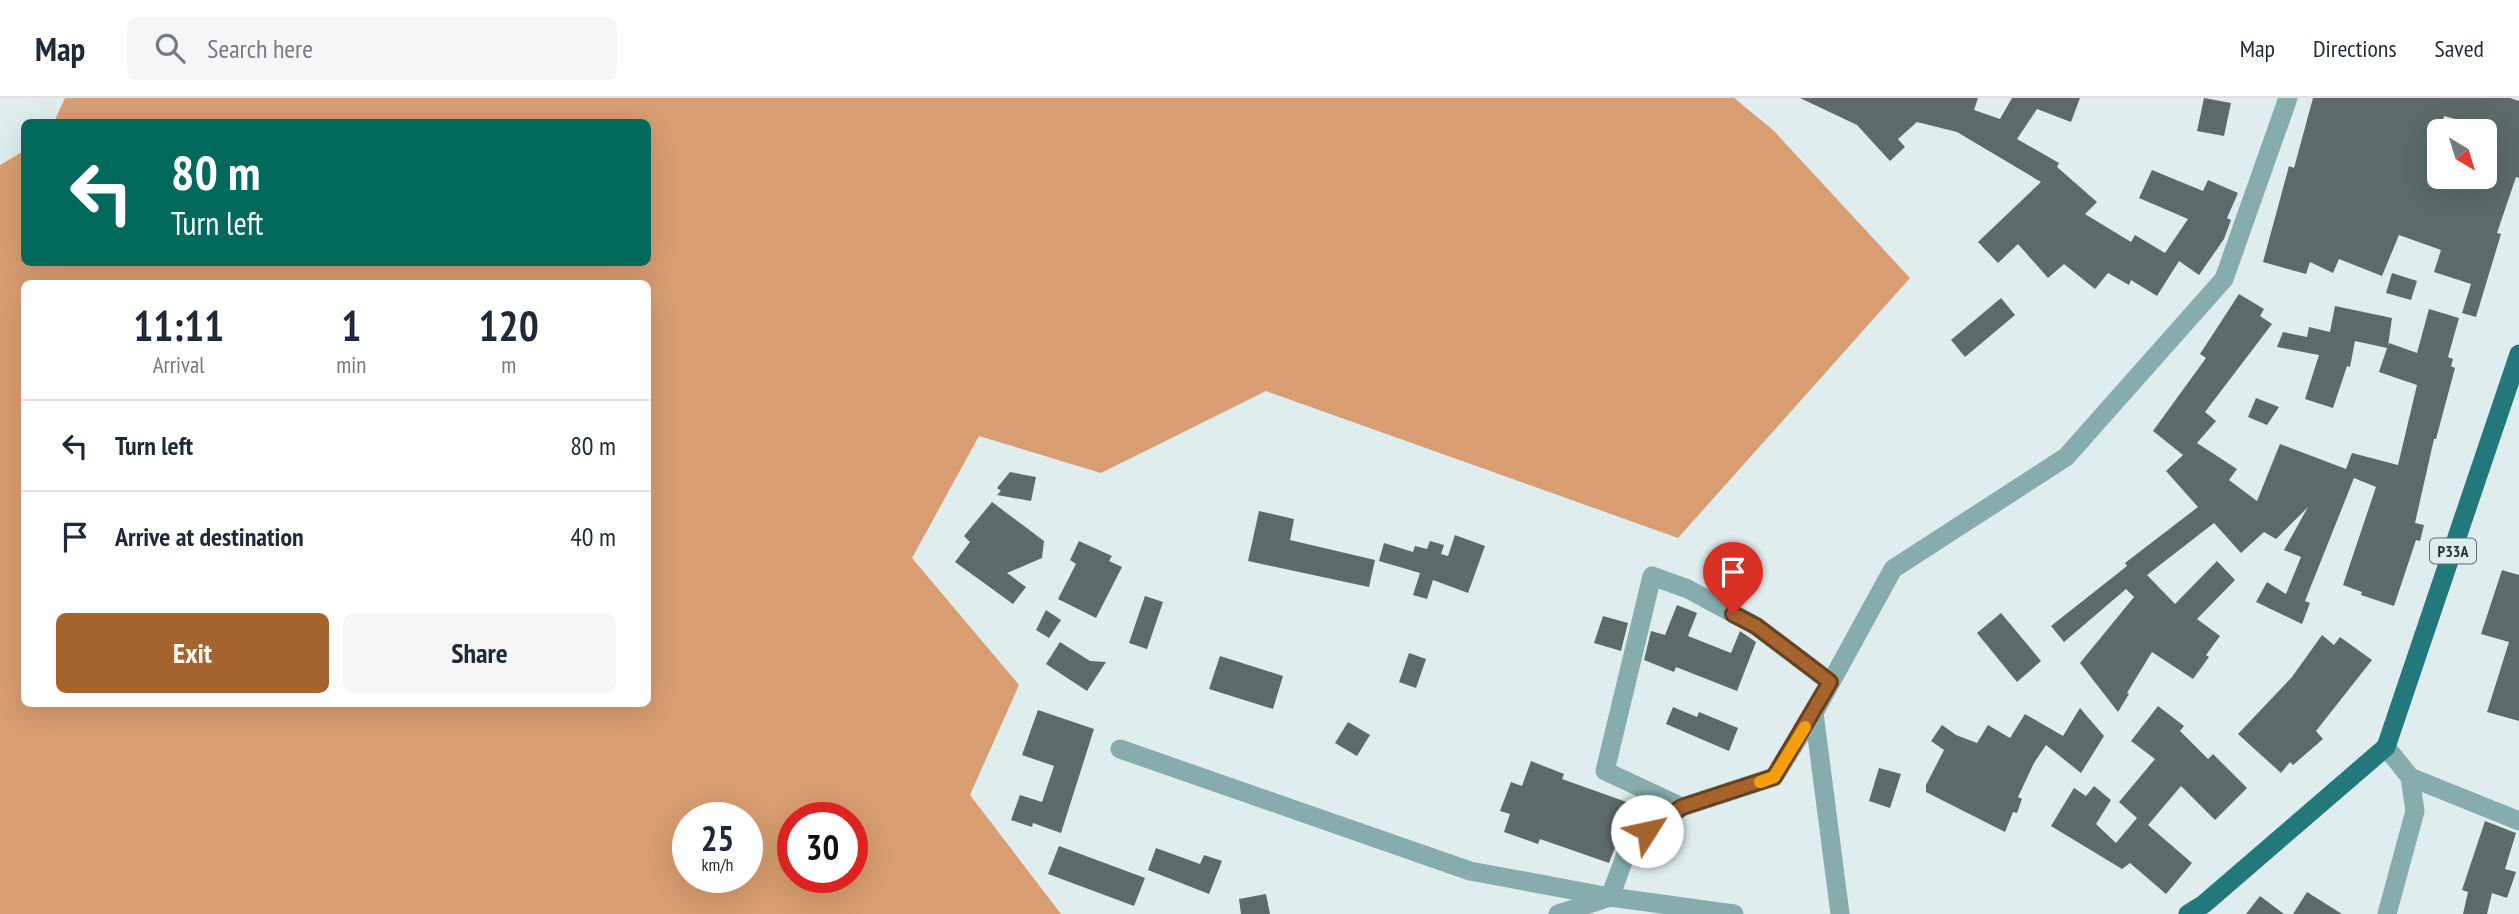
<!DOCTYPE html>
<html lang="en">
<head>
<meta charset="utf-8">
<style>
  body { margin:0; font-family:"PT Sans Narrow",sans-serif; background:#f6f6f7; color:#1f2937; height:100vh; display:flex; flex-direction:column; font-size:26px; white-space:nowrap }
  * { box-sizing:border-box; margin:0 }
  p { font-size:23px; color:#747a83 }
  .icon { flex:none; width:38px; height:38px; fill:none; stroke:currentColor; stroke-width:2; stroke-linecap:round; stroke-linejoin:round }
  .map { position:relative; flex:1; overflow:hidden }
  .panel { position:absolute; left:21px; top:182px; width:630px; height:427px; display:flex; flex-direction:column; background:#fff; border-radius:10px; box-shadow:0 7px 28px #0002 }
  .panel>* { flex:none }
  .guide { position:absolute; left:21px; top:21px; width:630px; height:147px; border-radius:10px; box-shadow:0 7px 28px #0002; background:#00695c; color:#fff; overflow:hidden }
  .needle { width:46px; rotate:142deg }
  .tools { position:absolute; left:2427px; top:21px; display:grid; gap:14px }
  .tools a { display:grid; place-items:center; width:70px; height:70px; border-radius:10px; background:#fff; box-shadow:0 7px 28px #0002; font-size:35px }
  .speed { position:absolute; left:672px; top:704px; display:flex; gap:14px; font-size:35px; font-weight:700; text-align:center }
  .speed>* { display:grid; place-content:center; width:91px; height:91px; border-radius:50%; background:#fff; box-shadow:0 7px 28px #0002; line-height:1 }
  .speed small { font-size:18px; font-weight:400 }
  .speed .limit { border:10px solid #d22; background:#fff; color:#111 }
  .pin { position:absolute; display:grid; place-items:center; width:60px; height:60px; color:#fff; margin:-72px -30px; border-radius:50% 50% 50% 0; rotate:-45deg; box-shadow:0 0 7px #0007 }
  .pin .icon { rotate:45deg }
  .me { position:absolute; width:77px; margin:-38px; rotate:55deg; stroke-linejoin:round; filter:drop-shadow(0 0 5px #0008) }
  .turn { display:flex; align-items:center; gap:24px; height:147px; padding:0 35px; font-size:32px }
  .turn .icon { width:91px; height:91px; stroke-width:2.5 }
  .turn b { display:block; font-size:49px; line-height:60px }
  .eta { display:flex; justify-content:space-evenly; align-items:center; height:119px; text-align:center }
  .eta b { font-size:42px; font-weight:700; line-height:49px }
  .action { display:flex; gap:14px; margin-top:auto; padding:14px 35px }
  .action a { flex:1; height:80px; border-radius:10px; background:#a5632e; color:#fff; font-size:28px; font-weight:700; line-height:80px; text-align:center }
  .action a+a { background:#f6f6f7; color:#1f2937 }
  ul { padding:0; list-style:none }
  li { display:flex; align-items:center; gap:21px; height:91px; padding:0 35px; border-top:2px solid #e0e1e3 }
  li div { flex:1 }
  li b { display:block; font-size:26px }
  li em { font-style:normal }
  header { display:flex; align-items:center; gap:42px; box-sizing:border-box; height:98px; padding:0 35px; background:#fff; border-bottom:2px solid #e0e1e3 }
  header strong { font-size:33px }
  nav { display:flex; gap:38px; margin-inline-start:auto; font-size:24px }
  .search { width:490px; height:63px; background:#f6f6f7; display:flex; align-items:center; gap:18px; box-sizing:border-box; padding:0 24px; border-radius:10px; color:#747a83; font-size:26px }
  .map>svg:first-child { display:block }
  .forest { fill:#d89d71; fill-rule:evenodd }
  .building { fill:#5d6a6a; fill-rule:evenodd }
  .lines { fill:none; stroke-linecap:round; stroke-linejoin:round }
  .minor { stroke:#86acad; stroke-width:19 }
  .tertiary { stroke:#86acad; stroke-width:19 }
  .primary { stroke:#22787a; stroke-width:19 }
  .route-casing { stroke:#6b401e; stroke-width:18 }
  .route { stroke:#a5632e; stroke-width:12 }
  .slow { stroke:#f59e0b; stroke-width:12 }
  .labels { text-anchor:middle; stroke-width:7; stroke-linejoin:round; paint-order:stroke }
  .shield { fill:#dfedee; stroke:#626a6a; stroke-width:2 }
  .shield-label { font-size:16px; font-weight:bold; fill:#2c3232 }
</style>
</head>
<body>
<header>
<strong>Map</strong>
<div class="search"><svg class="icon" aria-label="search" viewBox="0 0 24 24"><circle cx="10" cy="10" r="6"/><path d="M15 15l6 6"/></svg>Search here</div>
<nav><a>Map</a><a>Directions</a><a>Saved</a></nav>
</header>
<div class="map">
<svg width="2519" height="816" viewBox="0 0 2519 816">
  <rect width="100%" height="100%" fill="#dfedee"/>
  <path class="forest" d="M65 0H1734L1773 32 1910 180 1678 440 1266 293 1101 375 979 338 912 460 1019 587 970 697 1061 816H0V67L24 53V164H648V24H54ZM24 186H648V606H24ZM688 719H747V779H688ZM793 719H852V779H793Z"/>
  <g class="building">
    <path d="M1800 0H1978L1974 12 2000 21 2012 0H2080L2071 24 2037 11 2017 41 2059 65 2057 69 2097 104 2085 116 2131 144 2135 137 2165 155 2188 121 2139 100 2152 72 2203 93 2208 82 2238 95 2227 120 2231 122 2224 141 2199 177 2179 163 2157 198 2131 182 2129 187 2108 175 2095 191 2064 166 2048 180 2018 146 1998 165 1978 144 2041 84 1957 34 1917 24 1898 41 1905 49 1890 63 1857 27Z"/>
    <path d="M2204 0 2231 5 2224 38 2197 33Z"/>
    <path d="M2313 0H2510L2519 3V80L2516 79 2497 135 2501 136 2476 219 2462 215 2471 186 2434 174 2441 152 2399 137 2382 178 2339 161 2333 175 2310 164 2306 176 2263 164 2289 68 2294 70ZM2444 18 2485 29V79H2440V62L2434 61Z"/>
    <path d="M2392 175 2417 183 2411 202 2386 195Z"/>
    <path d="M2239 196 2264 211 2260 218 2272 226 2205 314 2216 323 2197 345 2237 371 2229 382 2257 403 2280 346 2346 371 2352 355 2398 367 2417 287 2379 274 2387 250 2355 243 2350 269 2347 268 2333 310 2305 301 2319 257 2277 249 2283 234 2307 239 2309 229 2330 234 2335 208 2392 220 2388 248 2389 245 2417 255 2429 211 2459 220 2448 259 2453 261 2451 268 2455 270 2436 341H2434L2415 425 2424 427 2420 443 2416 442 2394 508 2361 497 2362 494 2343 487 2376 389 2354 380 2305 503 2310 505 2302 526 2256 504 2267 484 2286 496 2301 459 2284 452 2308 409 2276 441 2264 434 2241 455 2214 425 2147 477 2175 506 2217 463 2235 482 2197 521 2220 538 2206 557 2209 559 2193 581 2152 554 2127 595 2129 596 2118 614 2080 565 2134 499 2126 491 2064 544 2051 528 2127 468 2125 465 2198 409 2166 373 2183 357 2153 333 2206 260 2200 256Z"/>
    <path d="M2001 200 2015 217 1965 259 1951 242Z"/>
    <path d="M2256 300 2279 309 2267 327 2248 319Z"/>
    <path d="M1010 374 1036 379 1031 403 997 397 1001 393 997 390Z"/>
    <path d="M992 404 1044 443 1042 460 1007 475 1026 489 1013 506 955 464 970 444 964 438Z"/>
    <path d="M1259 413 1294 421 1290 442 1375 462 1369 489 1248 463Z"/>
    <path d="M1455 437 1485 448 1468 495 1433 482 1427 501 1413 497 1420 475 1379 463 1384 445 1413 454 1415 448 1427 451 1430 443 1444 447 1441 456 1448 458Z"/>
    <path d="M1079 443 1112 458 1109 463 1122 469 1096 520 1058 501 1076 466 1070 462Z"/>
    <path d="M2502 472 2519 477V623L2487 614 2509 544 2481 536Z"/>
    <path d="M1145 498 1163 504 1147 551 1129 545Z"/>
    <path d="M1677 507 1697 515 1688 538 1731 555 1740 533 1756 544 1737 593 1676 569 1674 574 1644 562 1651 533 1665 537Z"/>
    <path d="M1046 512 1061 522 1049 540 1036 532Z"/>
    <path d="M2001 515 2041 563 2017 584 1977 535Z"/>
    <path d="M1603 518 1628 525 1621 553 1594 545Z"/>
    <path d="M2322 537 2334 547 2340 539 2372 562 2316 633 2323 641 2293 667 2290 664 2281 675 2238 636 2292 579Z"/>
    <path d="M1060 544 1090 563 1106 564 1087 593 1046 566Z"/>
    <path d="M1409 555 1426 561 1416 590 1399 584Z"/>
    <path d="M1220 558 1283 578 1273 611 1209 591Z"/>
    <path d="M2158 608 2184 628 2180 633 2208 661 2213 656 2247 690 2215 722 2181 688 2148 727 2192 765 2166 796 2130 765 2122 771 2051 728 2074 690 2086 698 2094 688 2111 702 2096 726 2116 745 2137 720 2119 704 2155 661 2131 643Z"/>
    <path d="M1673 609 1697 619 1699 614 1738 630 1729 653 1666 626Z"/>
    <path d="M2080 610 2104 638 2081 675 2046 647 2034 665 2018 699 2022 701 2017 715 2013 714 2005 734 1926 694V687L1944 652 1931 643 1942 627 1956 637 1977 645 1988 627 2010 640 2025 616 2063 638Z"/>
    <path d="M1038 612 1094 631 1061 735 1033 725 1032 729 1011 722 1020 697 1042 704 1054 668 1022 657Z"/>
    <path d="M1348 624 1370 637 1357 658 1335 645Z"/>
    <path d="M1531 663 1564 676 1562 681 1632 706 1609 765 1540 741 1538 746 1504 734 1510 716 1500 713 1511 684 1522 688Z"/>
    <path d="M1879 670 1901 676 1890 710 1869 703Z"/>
    <path d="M2485 723 2516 735 2505 771 2516 774 2507 800 2492 795 2487 816H2463L2468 794 2462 792Z"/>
    <path d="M1059 748 1145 780 1134 808 1048 776Z"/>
    <path d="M1156 750 1200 766 1204 757 1222 763 1209 796 1148 772Z"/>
    <path d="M2307 794 2342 816H2293Z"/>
    <path d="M1266 796 1270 816H1241L1239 801Z"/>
    <path d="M2260 798 2284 816H2246Z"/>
  </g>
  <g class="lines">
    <g class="minor">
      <path d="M1814 615 1840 816"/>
      <path d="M1120 651 1470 773 1610 799 1734 816"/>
      <path d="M2410 679 2519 723"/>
      <path d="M1682 709 1605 673 1652 478 1688 491 1756 528 1830 584"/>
      <path d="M1558 816 1610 799 1630 745 1682 709 1774 679 1814 615 1893 471 2066 359 2224 181 2288 0"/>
    </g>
    <path class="tertiary" d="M2386 649 2410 679 2415 713 2387 816"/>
    <path class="primary" d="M2188 816 2204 806 2386 649 2519 256"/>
  </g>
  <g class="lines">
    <g class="route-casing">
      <path id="route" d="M1647 733 1682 709 1774 679 1830 584 1756 528 1733 516"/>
    </g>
    <use href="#route" class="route"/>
    <path class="slow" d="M1760 684 1774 679 1805 629"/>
  </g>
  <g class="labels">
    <rect class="shield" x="2430" y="440.5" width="46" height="25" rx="5"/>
    <g class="shield-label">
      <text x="2453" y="459">P33A</text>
    </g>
  </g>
</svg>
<div class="tools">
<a><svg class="needle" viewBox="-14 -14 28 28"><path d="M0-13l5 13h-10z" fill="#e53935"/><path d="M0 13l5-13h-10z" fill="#747a83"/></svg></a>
</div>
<div class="speed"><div>25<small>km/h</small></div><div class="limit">30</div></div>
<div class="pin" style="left:1733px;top:516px;background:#d93025"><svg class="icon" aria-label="arrive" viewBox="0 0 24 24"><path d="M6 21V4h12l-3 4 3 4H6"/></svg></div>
<svg class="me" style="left:1647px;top:733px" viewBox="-20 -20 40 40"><circle r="19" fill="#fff"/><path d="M0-13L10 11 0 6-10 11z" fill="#a5632e"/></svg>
<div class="guide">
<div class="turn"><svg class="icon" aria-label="left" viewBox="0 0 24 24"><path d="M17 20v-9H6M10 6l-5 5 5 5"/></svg><div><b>80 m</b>Turn left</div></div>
</div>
<section class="panel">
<div class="eta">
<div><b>11:11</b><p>Arrival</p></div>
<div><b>1</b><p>min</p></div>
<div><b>120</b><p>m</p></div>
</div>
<ul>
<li><svg class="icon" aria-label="left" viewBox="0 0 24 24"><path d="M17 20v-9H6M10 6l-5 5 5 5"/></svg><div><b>Turn left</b></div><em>80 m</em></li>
<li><svg class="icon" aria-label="arrive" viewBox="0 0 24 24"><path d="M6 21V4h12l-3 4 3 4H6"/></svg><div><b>Arrive at destination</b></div><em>40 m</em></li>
</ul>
<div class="action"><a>Exit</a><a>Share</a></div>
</section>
</div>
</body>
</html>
